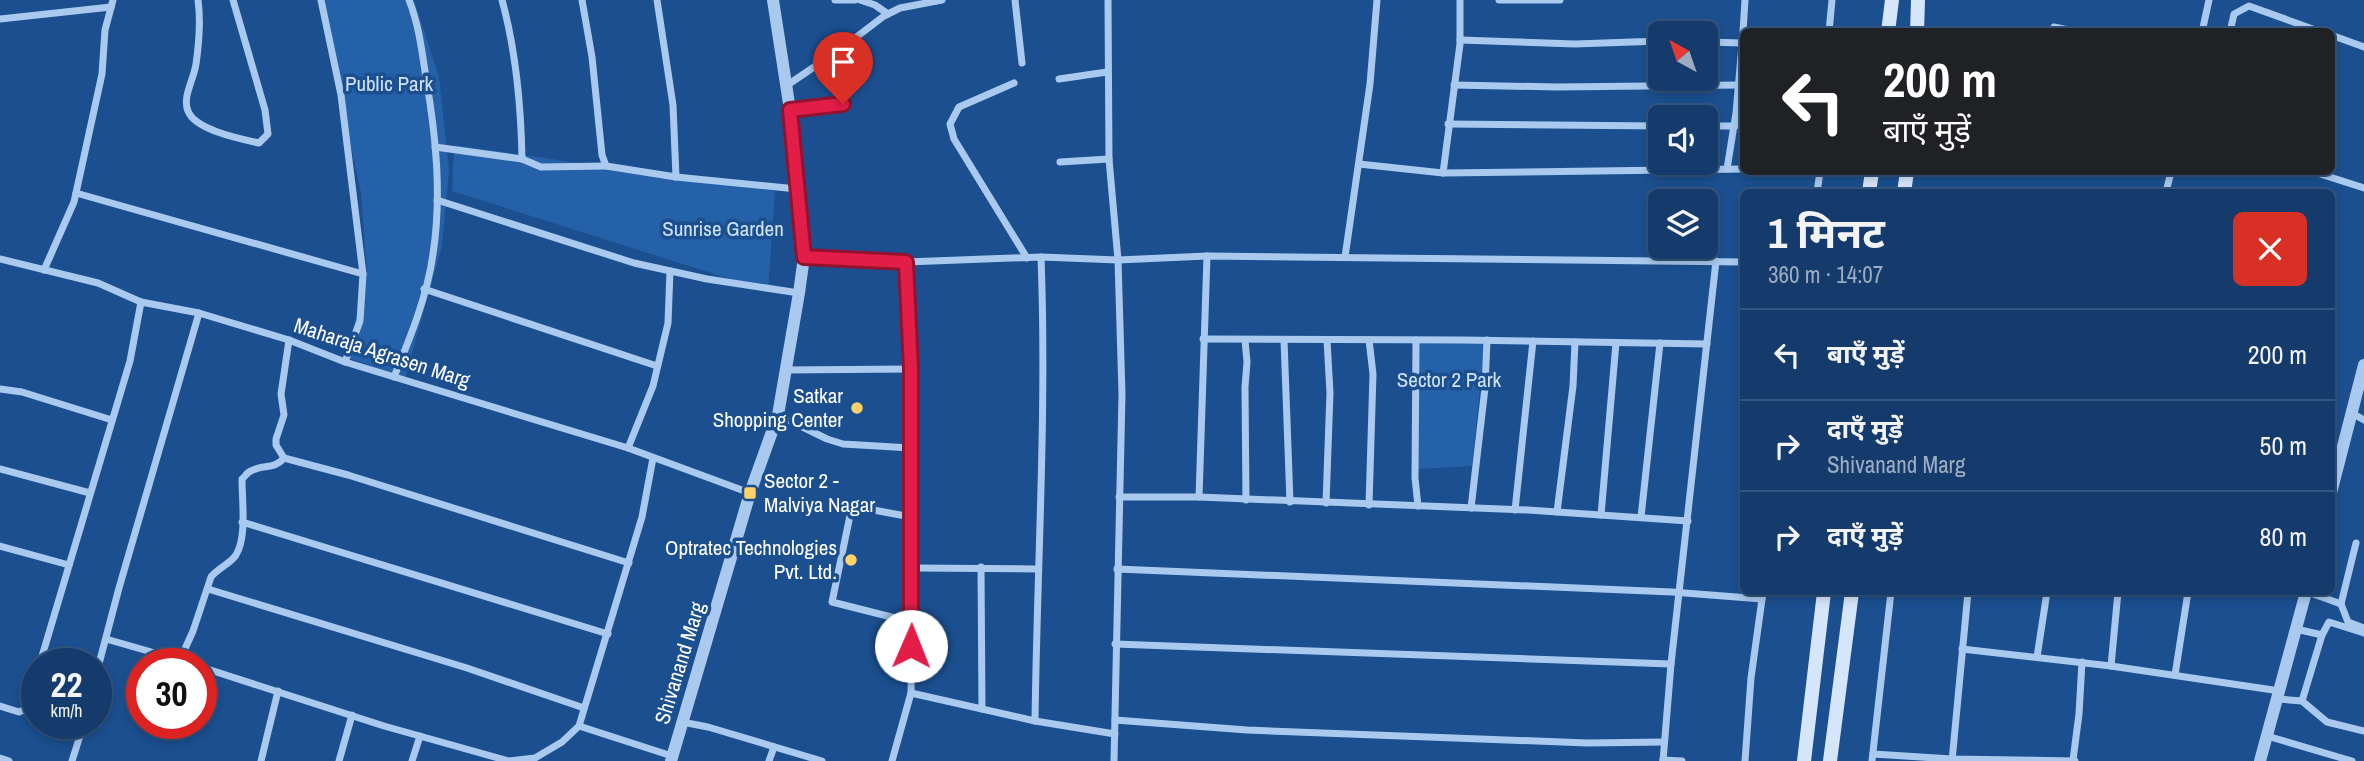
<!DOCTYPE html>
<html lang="hi">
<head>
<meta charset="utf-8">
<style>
  body { margin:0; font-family:"Archivo Narrow","Noto Sans Devanagari",sans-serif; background:#1d4271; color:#f1f3f6; height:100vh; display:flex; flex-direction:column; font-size:26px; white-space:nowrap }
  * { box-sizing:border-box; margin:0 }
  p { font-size:23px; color:#9dadc1 }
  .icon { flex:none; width:38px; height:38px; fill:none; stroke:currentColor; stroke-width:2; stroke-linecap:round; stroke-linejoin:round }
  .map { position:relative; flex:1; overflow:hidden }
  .details { position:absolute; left:1740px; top:189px; width:595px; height:406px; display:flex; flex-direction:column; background:#143b6b; border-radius:10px; box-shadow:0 4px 10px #0003,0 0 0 2px #33557e }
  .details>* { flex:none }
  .guide { position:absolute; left:1740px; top:28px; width:595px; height:147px; border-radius:10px; box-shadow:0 4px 10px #0003,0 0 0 2px #33557e; background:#202124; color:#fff; overflow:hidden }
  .needle { width:46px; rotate:320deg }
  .buttons { position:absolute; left:1648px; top:21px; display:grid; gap:14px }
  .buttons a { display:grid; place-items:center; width:70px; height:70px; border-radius:10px; background:#143b6b; box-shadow:0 4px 10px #0003,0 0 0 2px #33557e; font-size:35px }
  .speed { position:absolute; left:21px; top:648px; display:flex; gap:14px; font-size:35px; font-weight:700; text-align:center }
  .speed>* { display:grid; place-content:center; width:91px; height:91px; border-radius:50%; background:#143b6b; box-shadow:0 4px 10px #0003,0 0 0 2px #33557e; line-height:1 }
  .speed small { font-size:18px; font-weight:400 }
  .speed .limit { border:10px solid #d22; background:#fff; color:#111 }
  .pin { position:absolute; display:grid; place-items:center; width:60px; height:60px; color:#fff; margin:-72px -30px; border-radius:50% 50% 50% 0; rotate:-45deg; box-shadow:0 0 7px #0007 }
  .pin .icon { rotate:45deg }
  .me { position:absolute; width:77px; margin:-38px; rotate:1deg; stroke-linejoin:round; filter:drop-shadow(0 0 5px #0008) }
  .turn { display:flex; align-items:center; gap:24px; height:147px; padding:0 28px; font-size:32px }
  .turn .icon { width:91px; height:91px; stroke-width:2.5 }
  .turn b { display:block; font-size:49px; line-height:60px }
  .round { display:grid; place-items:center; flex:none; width:74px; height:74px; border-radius:10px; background:#1d4271 }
  .summary { display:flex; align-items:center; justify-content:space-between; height:119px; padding:0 28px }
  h1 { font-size:42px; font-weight:700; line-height:52px }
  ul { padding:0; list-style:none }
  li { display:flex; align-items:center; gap:21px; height:91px; padding:0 28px; border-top:2px solid #33557e }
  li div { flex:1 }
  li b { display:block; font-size:26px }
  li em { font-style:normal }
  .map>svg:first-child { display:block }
  .green { fill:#2461a8 }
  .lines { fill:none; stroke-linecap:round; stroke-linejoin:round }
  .minor { stroke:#a9c9ee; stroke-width:7 }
  .tertiary { stroke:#a9c9ee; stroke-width:12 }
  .secondary { stroke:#d6e6fa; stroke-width:14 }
  .route-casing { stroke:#92132f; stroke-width:18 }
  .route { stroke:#e11d48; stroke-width:12 }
  .poi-dot { fill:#ffd166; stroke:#1b4f8f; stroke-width:2.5 }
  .labels { text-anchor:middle; stroke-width:7; stroke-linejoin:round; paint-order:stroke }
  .park-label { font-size:21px; fill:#cfe3fa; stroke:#1b4f8f }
  .street-label { font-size:21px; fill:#fff; stroke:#1b4f8f }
  .poi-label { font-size:21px; fill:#fff; stroke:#1b4f8f; text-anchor:end }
</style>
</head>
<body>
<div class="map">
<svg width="2364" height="761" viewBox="0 0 2364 761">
  <rect width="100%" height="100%" fill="#1b4f8f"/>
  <g class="green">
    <path d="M320 0H414L439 77 449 170 442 246 405 378 346 357 367 272 361 193Z"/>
    <path d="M454 145 775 191 768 291 452 191Z"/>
    <path d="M1419 343H1485L1472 466 1418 469Z"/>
  </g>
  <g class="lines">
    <g class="minor">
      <path d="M198 0C201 21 199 43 196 64 194 79 182 97 188 111 195 130 241 139 259 143L268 134 265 110 233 0"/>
      <path d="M321 0 341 95 363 274 360 321 345 362"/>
      <path d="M502 0C516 51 521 106 522 159"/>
      <path d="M582 0 592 57 602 155 606 166 676 177 797 189"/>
      <path d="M657 0 673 105 676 177"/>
      <path d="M835 0H855"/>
      <path d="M860 0 875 5 888 14"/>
      <path d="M1015 0 1022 63"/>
      <path d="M1108 0 1109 159 1118 260 1122 394 1114 761"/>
      <path d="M1499 0H1560"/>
      <path d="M0 19 111 7"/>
      <path d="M2054 27 2078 32"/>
      <path d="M1743 32 1745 0"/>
      <path d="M1829 32 1832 0"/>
      <path d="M2202 32 2209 0"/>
      <path d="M2230 32 2234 14 2249 6 2321 32"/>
      <path d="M2331 35 2364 47"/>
      <path d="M1460 40 1575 44 1661 41"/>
      <path d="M1706 42 1742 43"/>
      <path d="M1059 79 1107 72"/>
      <path d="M1014 83 959 107 950 124 954 139 1027 258"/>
      <path d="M1454 85 1557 87 1739 85"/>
      <path d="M786 86 842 48 884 16 900 8 942 0"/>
      <path d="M790 110 843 104"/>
      <path d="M1448 124 1661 126"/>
      <path d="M1706 126H1735"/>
      <path d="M435 147 522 159 541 167 606 166"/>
      <path d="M1060 162 1109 159"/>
      <path d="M1359 164 1443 173 1743 169"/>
      <path d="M1727 169 1736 113 1743 33"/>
      <path d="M2314 172 2364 188"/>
      <path d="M1443 173 1460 44V0"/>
      <path d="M1817 192 1820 172"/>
      <path d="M2166 192 2171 172"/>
      <path d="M76 193 363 274"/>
      <path d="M437 200 634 263 707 279 799 293"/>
      <path d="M804 257 906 262 1041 257 1118 260 1207 256 1743 262"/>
      <path d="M1345 257 1370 84 1377 0"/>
      <path d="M0 259 98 283 141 302 199 313 289 340 345 362 628 448 750 493"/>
      <path d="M44 270 74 202 102 74 105 30 113 0"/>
      <path d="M424 289 657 366"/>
      <path d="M1203 339 1462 340 1707 344"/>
      <path d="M1245 340 1247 362 1245 387 1246 500"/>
      <path d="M1284 340 1290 502"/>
      <path d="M1369 340 1373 374 1369 505"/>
      <path d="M1416 340 1415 478 1418 506"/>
      <path d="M785 370 910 369"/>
      <path d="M394 377C410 338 427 297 433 254 442 196 436 136 426 78 422 52 419 25 409 0"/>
      <path d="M0 389 22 392 112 420"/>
      <path d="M2352 413 2364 420"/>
      <path d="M778 415 827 439 843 444 911 448"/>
      <path d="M628 448 653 386 668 323 670 271"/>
      <path d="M284 458 348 475 629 563"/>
      <path d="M0 469 90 493"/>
      <path d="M1119 497H1199L1528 510 1688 521"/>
      <path d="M1199 497 1207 256"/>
      <path d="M1326 503 1330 393 1327 340"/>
      <path d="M1471 508 1485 388 1487 340"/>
      <path d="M1515 510 1533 341"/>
      <path d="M1557 512 1573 386 1575 342"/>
      <path d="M1601 515 1616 343"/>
      <path d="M1641 517 1660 343"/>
      <path d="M242 522 608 634"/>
      <path d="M0 546 69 565"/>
      <path d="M981 567 982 709"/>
      <path d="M913 568 1037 569"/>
      <path d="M1117 569 1672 592 1762 599"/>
      <path d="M208 589 467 668 584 708"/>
      <path d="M2308 592 2341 604 2356 543"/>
      <path d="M2341 604 2348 622 2364 628"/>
      <path d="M911 622 832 602 852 506 911 517"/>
      <path d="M2296 629 2322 635 2302 701"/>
      <path d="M2322 635 2329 622 2364 633"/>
      <path d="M106 639 190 663"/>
      <path d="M1115 644 1671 664"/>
      <path d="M1962 649 2111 666 2280 691"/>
      <path d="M2037 657 2047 592"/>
      <path d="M180 660 193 631 211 577C218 568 230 564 236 555 247 537 242 502 242 479 245 477 247 472 251 471 263 464 274 470 284 458L276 445V439L284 415 281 394 289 340"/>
      <path d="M40 663 130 361 141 302"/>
      <path d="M2111 666 2118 592"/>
      <path d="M201 667 384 726 509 761 535 758 562 742 579 726 642 517 653 458"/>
      <path d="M96 675 119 588 199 313"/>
      <path d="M2175 675 2188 592"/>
      <path d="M911 693 1035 721 1115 734"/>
      <path d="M2278 699 2302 701 2327 722 2364 731"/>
      <path d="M36 705 33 693 37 678"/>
      <path d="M0 706 19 712 35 705"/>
      <path d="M1115 720 1247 730 1587 743 1664 742"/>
      <path d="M1035 721C1037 567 1047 412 1041 257"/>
      <path d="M682 722 708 727 822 761"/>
      <path d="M579 726 672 756"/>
      <path d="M2267 736 2352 761"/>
      <path d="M1873 754 1952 759 2075 761"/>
      <path d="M0 758 9 761"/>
      <path d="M1663 760 1682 761"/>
      <path d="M2073 760 2079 714 2082 662"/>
      <path d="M72 761 84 723"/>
      <path d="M261 761 278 691"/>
      <path d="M339 761 352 715"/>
      <path d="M412 761 420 736"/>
      <path d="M769 761 774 747"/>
      <path d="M892 761 911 693 913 568 910 332 906 262"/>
      <path d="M1663 761 1671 664 1716 261"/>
      <path d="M1745 761 1751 678 1763 592"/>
      <path d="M1872 761 1891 592"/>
      <path d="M1952 761 1968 592"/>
    </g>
    <g class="tertiary">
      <path d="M2331 493 2364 365"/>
      <path d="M671 761 750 493 778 415 799 293 804 257 790 110 773 0"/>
      <path d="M2260 761 2306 592"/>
    </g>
    <g class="secondary">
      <path d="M1888 32 1892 0"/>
      <path d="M1917 32 1918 0"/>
      <path d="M1869 192 1872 172"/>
      <path d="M1904 192 1907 172"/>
      <path d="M1804 761 1824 592"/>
      <path d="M1830 761 1852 592"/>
    </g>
  </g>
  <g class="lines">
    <g class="route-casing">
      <path id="route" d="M843 104 790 110 804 257 906 262 911 369V646"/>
    </g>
    <use href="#route" class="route"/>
  </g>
  <g class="poi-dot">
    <circle cx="857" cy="408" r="7"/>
    <rect x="743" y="486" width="14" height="14" rx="3.5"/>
    <circle cx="851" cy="560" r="7"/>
  </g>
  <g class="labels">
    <g class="park-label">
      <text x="389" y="91">Public Park</text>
      <text x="723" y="236">Sunrise Garden</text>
      <text x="1449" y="387">Sector 2 Park</text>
    </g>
    <g class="street-label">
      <text transform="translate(382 353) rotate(18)" y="7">Maharaja Agrasen Marg</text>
      <text transform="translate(680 663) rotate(-73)" y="7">Shivanand Marg</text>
    </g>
    <g class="poi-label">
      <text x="843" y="403">Satkar<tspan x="843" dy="24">Shopping Center</tspan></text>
      <text x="764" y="488" text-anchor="start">Sector 2 -<tspan x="764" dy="24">Malviya Nagar</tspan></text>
      <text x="837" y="555">Optratec Technologies<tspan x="837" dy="24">Pvt. Ltd.</tspan></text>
    </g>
  </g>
</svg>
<div class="buttons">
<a><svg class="needle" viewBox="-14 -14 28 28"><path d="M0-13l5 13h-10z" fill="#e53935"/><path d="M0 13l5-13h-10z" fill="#9dadc1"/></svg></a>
<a><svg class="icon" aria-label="sound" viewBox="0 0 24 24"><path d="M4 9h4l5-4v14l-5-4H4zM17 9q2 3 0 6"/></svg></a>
<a><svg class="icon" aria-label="layers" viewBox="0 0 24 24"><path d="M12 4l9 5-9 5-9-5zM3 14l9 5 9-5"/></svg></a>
</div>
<div class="speed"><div>22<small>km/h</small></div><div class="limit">30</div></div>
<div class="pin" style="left:843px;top:104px;background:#d93025"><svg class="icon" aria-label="arrive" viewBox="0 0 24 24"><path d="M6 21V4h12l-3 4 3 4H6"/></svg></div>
<svg class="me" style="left:911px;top:646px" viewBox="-20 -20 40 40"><circle r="19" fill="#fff"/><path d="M0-13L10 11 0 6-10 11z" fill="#e11d48"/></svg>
<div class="guide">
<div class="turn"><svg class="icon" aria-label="left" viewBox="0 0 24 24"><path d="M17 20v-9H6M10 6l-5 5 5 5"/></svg><div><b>200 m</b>बाएँ मुड़ें</div></div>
</div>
<section class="details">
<div class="summary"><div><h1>1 मिनट</h1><p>360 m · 14:07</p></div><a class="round" style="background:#d93025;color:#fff"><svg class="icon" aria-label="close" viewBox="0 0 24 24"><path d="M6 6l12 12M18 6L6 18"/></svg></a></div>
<ul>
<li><svg class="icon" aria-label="left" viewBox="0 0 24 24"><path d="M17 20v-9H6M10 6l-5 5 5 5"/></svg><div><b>बाएँ मुड़ें</b></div><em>200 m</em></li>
<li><svg class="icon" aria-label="right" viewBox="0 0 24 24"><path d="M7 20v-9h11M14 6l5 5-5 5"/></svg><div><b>दाएँ मुड़ें</b><p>Shivanand Marg</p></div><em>50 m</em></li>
<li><svg class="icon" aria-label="right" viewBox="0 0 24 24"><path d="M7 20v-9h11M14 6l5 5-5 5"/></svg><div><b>दाएँ मुड़ें</b></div><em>80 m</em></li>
</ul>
</section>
</div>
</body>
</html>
